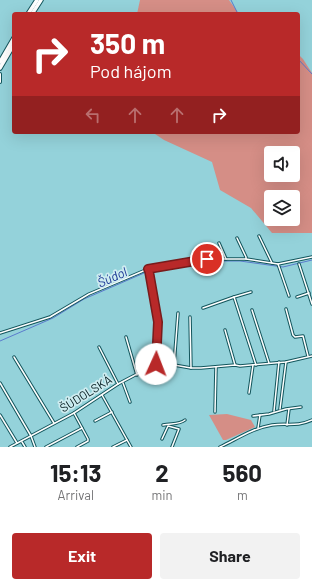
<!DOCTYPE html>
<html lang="en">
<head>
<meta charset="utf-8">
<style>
  body { margin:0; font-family:Barlow,sans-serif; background:#f2f2f2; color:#202124; height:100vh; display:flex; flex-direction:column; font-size:15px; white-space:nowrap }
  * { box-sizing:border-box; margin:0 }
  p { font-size:13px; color:#757577 }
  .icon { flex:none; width:22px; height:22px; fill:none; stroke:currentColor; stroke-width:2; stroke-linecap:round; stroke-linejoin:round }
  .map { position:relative; height:447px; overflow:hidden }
  .drawer { display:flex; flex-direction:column; background:#fff; flex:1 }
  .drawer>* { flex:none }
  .hud { position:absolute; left:12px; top:12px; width:288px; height:122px; border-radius:4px; box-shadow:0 4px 16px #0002; background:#b82929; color:#fff; overflow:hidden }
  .controls { position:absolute; left:264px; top:146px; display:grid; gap:8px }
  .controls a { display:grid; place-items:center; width:36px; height:36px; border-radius:4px; background:#fff; box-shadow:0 4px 16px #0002; font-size:20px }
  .pin { position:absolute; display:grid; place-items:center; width:34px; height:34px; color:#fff; margin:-17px; border:2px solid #fff; border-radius:50%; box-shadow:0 1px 4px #0007 }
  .me { position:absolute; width:44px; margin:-22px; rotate:2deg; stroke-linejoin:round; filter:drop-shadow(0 0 3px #0008) }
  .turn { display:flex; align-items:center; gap:14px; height:84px; padding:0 12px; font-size:18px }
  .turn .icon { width:52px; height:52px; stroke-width:2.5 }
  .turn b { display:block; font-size:28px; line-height:34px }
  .lanes { display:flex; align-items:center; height:38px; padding:0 12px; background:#0003; justify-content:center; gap:20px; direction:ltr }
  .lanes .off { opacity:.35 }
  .eta { display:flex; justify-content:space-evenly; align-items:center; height:68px; text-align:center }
  .eta b { font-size:24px; font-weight:700; line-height:28px }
  .action { display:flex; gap:8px; margin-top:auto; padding:8px 12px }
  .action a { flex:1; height:46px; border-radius:4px; background:#b82929; color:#fff; font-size:16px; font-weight:700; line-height:46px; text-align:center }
  .action a+a { background:#f2f2f2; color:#202124 }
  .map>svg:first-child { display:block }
  .green { fill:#d58e86; fill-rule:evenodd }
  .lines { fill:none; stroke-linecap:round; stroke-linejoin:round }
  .stream { stroke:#5a7bcc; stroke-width:1 }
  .minor-casing { stroke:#12555c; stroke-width:3.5 }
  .tertiary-casing { stroke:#12555c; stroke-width:4 }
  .motorway-casing { stroke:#12555c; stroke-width:5.5 }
  .minor { stroke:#fff; stroke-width:1.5 }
  .tertiary { stroke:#fff; stroke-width:2 }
  .motorway { stroke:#fff; stroke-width:3.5 }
  .route-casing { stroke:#781b1b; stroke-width:10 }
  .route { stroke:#b82929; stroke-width:7 }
  .labels { text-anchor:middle; stroke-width:3.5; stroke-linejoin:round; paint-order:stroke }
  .street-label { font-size:12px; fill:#021a1d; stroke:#ceecf0 }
  .water-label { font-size:13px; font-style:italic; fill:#193594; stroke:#ceecf0 }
</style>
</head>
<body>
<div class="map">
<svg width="312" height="447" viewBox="0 0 312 447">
  <rect width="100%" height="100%" fill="#94d2da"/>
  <g class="green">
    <path d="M140 0H229L239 14H137Z"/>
    <path d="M298 54 303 59 312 73V233H272L251 208 220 190 212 162 164 140 152 132H298ZM271 153H293V175H271ZM271 197H293V219H271Z"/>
    <path d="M227 414 251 420 255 427 226 440H223L209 415Z"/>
  </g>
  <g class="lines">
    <g class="stream">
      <path d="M231 0 238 14"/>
      <path d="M298 59 312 74"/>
      <path d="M0 341 53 318 84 299 151 270 204 261H240L283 267 312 260"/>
    </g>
    <g class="minor-casing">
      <g id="minor">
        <path d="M259 236 272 263"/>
        <path d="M237 238 246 257V259"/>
        <path d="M219 243 226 259"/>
        <path d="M278 264 289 296"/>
        <path d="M299 264 312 304"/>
        <path d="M148 269 158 322 156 364"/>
        <path d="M234 297 251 292"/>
        <path d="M297 297 309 293"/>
        <path d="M203 308 234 297 256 365"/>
        <path d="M286 309 293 335 295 337 303 336 308 356"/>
        <path d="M252 310 269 363"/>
        <path d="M190 317 191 368"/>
        <path d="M225 330 235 365"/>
        <path d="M0 333 50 317 89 294 148 269 207 259H246L278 264 312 257"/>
        <path d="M126 337 137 375"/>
        <path d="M99 347 118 384"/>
        <path d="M14 357 54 423"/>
        <path d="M174 365 178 313"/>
        <path d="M0 383 31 436 35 447"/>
        <path d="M123 383 130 402"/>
        <path d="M249 393 253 365"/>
        <path d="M102 395 131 447"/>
        <path d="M280 409 286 362"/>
        <path d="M274 411 279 362"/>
        <path d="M215 412 216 367"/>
        <path d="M74 413 88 439V441L77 447"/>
        <path d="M0 415 17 443"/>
        <path d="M253 416 269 414 286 409 301 407"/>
        <path d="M95 421 112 412"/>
        <path d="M163 425C171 423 179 425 185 420"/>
        <path d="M287 425 289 409"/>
        <path d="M258 428 260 415"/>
        <path d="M162 439 168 426 179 429 172 447"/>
        <path d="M22 442 25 447"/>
        <path d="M10 447 74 413 118 384 156 364 174 365 191 368H201L235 365 240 366 286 362 312 356"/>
        <path d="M46 447 82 428"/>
        <path d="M113 447 127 440"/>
        <path d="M220 447C237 439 253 428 272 425 287 423 297 427 312 420"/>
      </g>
    </g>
    <g class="tertiary-casing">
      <path id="tertiary" d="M0 74V82"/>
    </g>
    <g class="motorway-casing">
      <g id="motorway">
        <path d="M28 14 37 0"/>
        <path d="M32 14 41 0"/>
        <path d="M0 62 14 38"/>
        <path d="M0 68 14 44"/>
      </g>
    </g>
    <use href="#minor" class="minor"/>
    <use href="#tertiary" class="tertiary"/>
    <use href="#motorway" class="motorway"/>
  </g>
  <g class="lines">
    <g class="route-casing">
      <path id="route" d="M156 364 158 322 149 271 148 269 207 259"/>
    </g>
    <use href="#route" class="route"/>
  </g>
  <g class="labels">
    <g class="street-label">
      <text transform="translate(86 394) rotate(-32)" y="4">ŠÚDOLSKÁ</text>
    </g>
    <g class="water-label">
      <text transform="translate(112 277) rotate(-24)" y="5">Šúdol</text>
    </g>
  </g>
</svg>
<div class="controls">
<a><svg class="icon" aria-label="sound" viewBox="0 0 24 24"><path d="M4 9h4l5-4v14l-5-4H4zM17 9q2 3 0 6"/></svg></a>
<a><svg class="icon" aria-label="layers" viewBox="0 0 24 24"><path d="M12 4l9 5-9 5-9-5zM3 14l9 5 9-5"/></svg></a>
</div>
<div class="pin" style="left:207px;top:259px;background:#d93025"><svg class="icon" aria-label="arrive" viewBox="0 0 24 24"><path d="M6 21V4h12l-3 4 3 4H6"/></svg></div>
<svg class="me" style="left:156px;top:364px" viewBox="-20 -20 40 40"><circle r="19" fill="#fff"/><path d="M0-13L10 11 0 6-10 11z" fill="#b82929"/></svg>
<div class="hud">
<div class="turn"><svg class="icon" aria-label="right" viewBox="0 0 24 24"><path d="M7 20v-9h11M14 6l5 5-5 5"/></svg><div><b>350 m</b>Pod hájom</div></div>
<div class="lanes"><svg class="icon off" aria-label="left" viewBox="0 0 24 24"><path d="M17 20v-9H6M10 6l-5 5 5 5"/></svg><svg class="icon off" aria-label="ahead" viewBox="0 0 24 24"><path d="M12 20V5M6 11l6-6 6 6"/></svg><svg class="icon off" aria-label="ahead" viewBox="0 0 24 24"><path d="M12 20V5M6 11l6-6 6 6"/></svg><svg class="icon" aria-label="right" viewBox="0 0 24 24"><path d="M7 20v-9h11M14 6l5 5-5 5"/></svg></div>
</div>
</div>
<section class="drawer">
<div class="eta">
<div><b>15:13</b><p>Arrival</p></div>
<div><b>2</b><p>min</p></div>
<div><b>560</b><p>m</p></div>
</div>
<div class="action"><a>Exit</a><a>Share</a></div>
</section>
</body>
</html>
